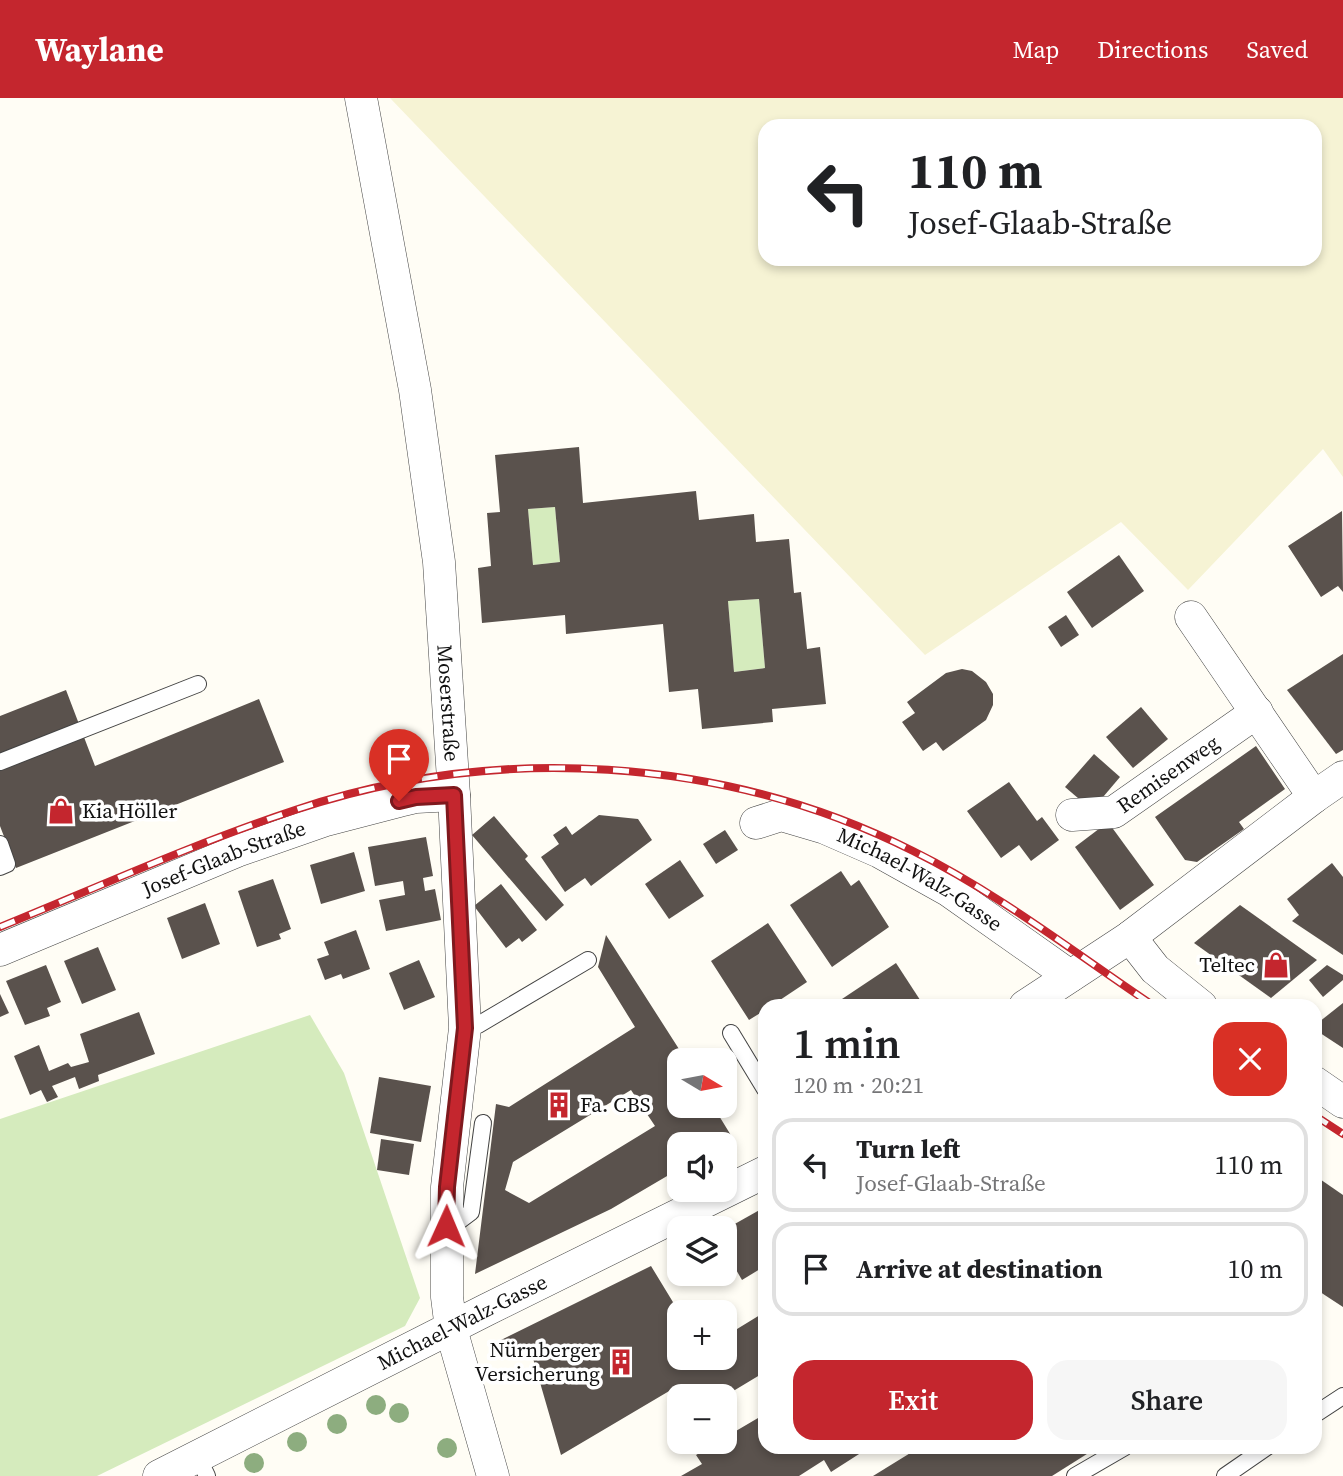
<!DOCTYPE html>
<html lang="en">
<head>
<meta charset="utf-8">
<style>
  body { margin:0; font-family:"Source Serif 4",serif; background:#f6f6f6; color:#202124; height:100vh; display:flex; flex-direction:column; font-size:26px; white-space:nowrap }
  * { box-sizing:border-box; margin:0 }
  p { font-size:23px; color:#757577 }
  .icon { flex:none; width:38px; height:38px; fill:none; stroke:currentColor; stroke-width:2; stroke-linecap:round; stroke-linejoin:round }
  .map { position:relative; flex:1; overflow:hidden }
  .panel { position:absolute; left:758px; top:901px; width:564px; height:455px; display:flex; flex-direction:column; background:#fff; border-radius:21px; box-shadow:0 4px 10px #0003 }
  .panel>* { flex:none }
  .hud { position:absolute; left:758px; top:21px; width:564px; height:147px; border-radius:21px; box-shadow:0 4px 10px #0003; background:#fff; color:#202124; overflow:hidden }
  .needle { width:46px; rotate:100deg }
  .buttons { position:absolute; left:667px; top:950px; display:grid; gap:14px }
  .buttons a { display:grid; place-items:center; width:70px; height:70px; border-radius:14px; background:#fff; box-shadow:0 4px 10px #0003; font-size:35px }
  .pin { position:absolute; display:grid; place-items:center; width:60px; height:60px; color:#fff; margin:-72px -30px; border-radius:50% 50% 50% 0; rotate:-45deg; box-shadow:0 0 7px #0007 }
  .pin .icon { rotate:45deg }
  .me { position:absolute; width:77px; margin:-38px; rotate:1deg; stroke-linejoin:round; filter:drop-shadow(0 0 5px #0008) }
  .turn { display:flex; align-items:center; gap:24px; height:147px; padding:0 35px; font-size:32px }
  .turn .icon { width:91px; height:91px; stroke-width:2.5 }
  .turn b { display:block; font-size:49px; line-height:60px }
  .round { display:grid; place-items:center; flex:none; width:74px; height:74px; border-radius:21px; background:#f6f6f6 }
  .head { display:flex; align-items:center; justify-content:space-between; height:119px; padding:0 35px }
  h1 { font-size:42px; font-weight:600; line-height:52px }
  .action { display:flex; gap:14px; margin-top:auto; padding:14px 35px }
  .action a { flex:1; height:80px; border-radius:21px; background:#c4262e; color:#fff; font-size:28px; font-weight:600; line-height:80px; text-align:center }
  .action a+a { background:#f6f6f6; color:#202124 }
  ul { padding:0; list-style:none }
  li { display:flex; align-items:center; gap:21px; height:94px; margin:0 14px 10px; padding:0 21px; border:4px solid #e0e0e0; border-radius:21px }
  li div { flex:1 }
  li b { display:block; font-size:26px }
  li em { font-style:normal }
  header { display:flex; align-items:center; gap:42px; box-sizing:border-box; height:98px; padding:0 35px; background:#c4262e; color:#fff }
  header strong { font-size:33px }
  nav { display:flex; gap:38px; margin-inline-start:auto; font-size:24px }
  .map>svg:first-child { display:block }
  .farmland { fill:#f6f3d4; fill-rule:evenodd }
  .green { fill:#d5ebbd }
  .building { fill:#5a524d; fill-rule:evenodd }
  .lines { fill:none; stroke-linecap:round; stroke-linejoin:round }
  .lane-casing { stroke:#444; stroke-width:18 }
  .street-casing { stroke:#444; stroke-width:33 }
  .lane { stroke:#fff; stroke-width:16 }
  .street { stroke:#fff; stroke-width:32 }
  .rail-casing { stroke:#c4262e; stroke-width:8 }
  .rail { stroke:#fff; stroke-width:5; stroke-dasharray:16; stroke-linecap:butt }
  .tree { fill:#8dad7f }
  .route-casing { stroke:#7f191e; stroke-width:18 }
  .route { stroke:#c4262e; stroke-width:12 }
  .labels { text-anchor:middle; stroke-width:7; stroke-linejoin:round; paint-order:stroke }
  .street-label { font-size:21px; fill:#111; stroke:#fff }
  .poi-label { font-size:21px; fill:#111; stroke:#fff; text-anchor:start }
</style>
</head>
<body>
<header>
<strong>Waylane</strong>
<nav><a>Map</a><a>Directions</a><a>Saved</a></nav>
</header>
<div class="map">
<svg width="1343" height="1378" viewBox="0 0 1343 1378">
  <rect width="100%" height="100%" fill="#fffdf5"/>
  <path class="farmland" d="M390 0H1343V379L1323 351 1188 492 1121 424 925 557ZM765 28H1314V161H765Z"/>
  <g class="green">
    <path d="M555 409 560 464 533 467 528 411Z"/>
    <path d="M759 501 765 570 734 574 728 503Z"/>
    <path d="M310 917 344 975 420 1200 405 1228 97 1378H0V1021Z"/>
  </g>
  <g class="building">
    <path d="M579 349 583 405 696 393 699 422 754 416 756 444 789 441 794 495 801 494 807 551 820 549 826 606 772 611 773 624 702 631 698 591 669 594 663 526 566 536 565 517 482 525 478 470 491 468 487 415 500 414 495 357ZM555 409 560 464 533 467 528 411ZM759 501 765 570 734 574 728 503Z"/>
    <path d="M1342 413 1343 494 1338 488 1321 499 1288 448Z"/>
    <path d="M1119 457 1144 493 1092 530 1067 494Z"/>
    <path d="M1066 517 1079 537 1061 549 1048 529Z"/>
    <path d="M1343 556V652L1336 656 1287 592Z"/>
    <path d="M962 571 972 573 986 584 993 596V607L986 622 943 653 936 644 923 653 902 624 915 615 907 604 946 575Z"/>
    <path d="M66 592 95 668 259 601 284 664 16 770 0 728V618Z"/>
    <path d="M1141 609 1168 641 1133 670 1106 639Z"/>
    <path d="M1256 648 1285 691 1239 724 1244 731 1197 764 1185 762 1155 719Z"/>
    <path d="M1094 656 1120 679 1092 712 1065 689Z"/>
    <path d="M1009 684 1037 723 1042 719 1059 742 1031 763 1019 747 1001 760 967 713Z"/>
    <path d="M599 717 638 721 652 742 591 788 585 780 565 794 541 759 559 746 553 737 566 728 572 737Z"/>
    <path d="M494 718 528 758 525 761 564 807 546 823 472 737Z"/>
    <path d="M1108 724 1154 787 1120 812 1075 749Z"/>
    <path d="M725 732 738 752 716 766 703 746Z"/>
    <path d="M426 739 433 778 423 780 425 793 435 791 441 822 386 833 379 802 405 797 403 783 375 788 368 749Z"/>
    <path d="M354 754 365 793 321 806 310 767Z"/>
    <path d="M680 762 704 798 669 821 645 786Z"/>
    <path d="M1332 765 1343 779V857L1292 823 1299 817 1287 801Z"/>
    <path d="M841 773 851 788 859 782 889 829 832 869 790 807Z"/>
    <path d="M273 781 291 831 279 836 281 841 257 849 238 793Z"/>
    <path d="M501 786 537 832 522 844 519 840 506 850 474 808Z"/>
    <path d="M205 805 220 846 182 861 167 820Z"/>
    <path d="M1240 807 1317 862 1271 900 1194 845Z"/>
    <path d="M768 825 807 884 771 908H765V912L749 922 711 863Z"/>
    <path d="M356 832 370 871 343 881 341 876 325 882 317 861 329 857 324 844Z"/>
    <path d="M606 837 686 962H679V1008H713L732 1039 720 1046H679V1071L611 1111 475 1176 496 1006 509 1009 635 929 598 869ZM631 992 655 1028 529 1105 505 1092 513 1064Z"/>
    <path d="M98 849 116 892 82 906 64 863Z"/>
    <path d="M419 862 435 899 404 912 389 875Z"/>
    <path d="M896 865 924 908H843L839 903Z"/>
    <path d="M46 867 61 904 47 910 50 918 25 927 6 883Z"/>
    <path d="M1327 867 1343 877V882L1323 899 1309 882Z"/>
    <path d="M0 896 9 915 0 919Z"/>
    <path d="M1343 905V950L1314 931V928Z"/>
    <path d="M139 914 155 956 98 977 99 983 79 991 75 979 52 988 58 999 47 1004 41 992 30 997 14 958 39 947 49 973 68 965 71 969 89 964 80 936Z"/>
    <path d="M379 979 431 988 421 1044 370 1035Z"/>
    <path d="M381 1041 414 1046 409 1077 377 1072Z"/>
    <path d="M1314 1077 1343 1097V1209L1314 1190Z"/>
    <path d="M765 1109V1168L742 1182 724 1151V1132Z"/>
    <path d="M651 1168 679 1214V1260H724V1239L765 1214V1274L725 1298H682L676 1289 561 1357 530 1250 499 1243Z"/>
    <path d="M765 1316V1349H870L831 1374 824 1362 799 1378H681L702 1366 696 1357 718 1344H724V1340Z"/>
    <path d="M920 1349H1098L1052 1378H873Z"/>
  </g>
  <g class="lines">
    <g class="lane-casing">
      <g id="lane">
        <path d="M0 664 198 586"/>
        <path d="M0 746 7 766 0 769"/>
        <path d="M465 930 478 927 588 862"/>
        <path d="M731 935 765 991"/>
        <path d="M446 1128 459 1123 471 1114 483 1025"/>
        <path d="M1314 1317 1343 1298"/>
        <path d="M198 1359 207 1378"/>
        <path d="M1075 1378 1125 1349"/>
        <path d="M1225 1378 1267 1349"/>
      </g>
    </g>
    <g class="street-casing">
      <g id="street">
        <path id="s1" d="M361 0 415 292 439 464 454 697 465 930 447 1089V1199L451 1231 493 1378"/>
        <path d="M1191 519 1314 699"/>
        <path id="s2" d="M1072 717 1114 714 1257 614"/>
        <path id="s3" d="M756 725 781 717 825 730 880 754 948 792 1070 878"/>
        <path d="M1130 839 1155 871 1201 908"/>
        <path id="s4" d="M0 852 237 753 326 722 399 703 416 699 454 697"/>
        <path d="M1025 908 1130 839 1314 699 1343 679"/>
        <path d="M1314 984 1343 1004"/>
        <path id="s5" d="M159 1378 486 1212 765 1074"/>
      </g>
    </g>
    <use href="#lane" class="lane"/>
    <use href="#street" class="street"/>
    <g class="rail-casing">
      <g id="rail">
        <path d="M0 829C98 789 195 745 295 712 495 645 724 658 913 753 998 795 1075 855 1154 908"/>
        <path d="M1314 1017 1343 1036"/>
      </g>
    </g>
    <use href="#rail" class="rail"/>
  </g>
  <g class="tree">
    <circle cx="376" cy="1307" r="10"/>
    <circle cx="399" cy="1315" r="10"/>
    <circle cx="337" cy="1326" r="10"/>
    <circle cx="297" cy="1344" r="10"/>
    <circle cx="447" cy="1350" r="10"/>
    <circle cx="254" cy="1365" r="10"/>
  </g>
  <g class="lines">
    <g class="route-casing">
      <path id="route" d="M399 703 416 699 454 697 465 930 447 1089 446 1128"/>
    </g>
    <use href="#route" class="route"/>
  </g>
  <defs>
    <g id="shop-bare" transform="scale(2.1)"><path d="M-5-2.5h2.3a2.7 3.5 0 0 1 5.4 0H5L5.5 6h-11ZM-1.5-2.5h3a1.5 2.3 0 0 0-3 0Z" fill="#c4262e" stroke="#fff" stroke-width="2.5" paint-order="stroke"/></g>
    <g id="building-bare" transform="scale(2.1)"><path d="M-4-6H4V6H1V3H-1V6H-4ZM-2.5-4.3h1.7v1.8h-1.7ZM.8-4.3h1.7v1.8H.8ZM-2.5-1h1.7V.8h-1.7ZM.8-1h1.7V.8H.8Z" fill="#c4262e" stroke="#fff" stroke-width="2.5" paint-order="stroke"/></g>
  </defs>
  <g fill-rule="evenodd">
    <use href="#shop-bare" x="61" y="713"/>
    <use href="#shop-bare" x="1276" y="867"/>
    <use href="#building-bare" x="559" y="1007"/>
    <use href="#building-bare" x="621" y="1264"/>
  </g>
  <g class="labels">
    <g class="street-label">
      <text dy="7" stroke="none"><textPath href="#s1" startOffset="612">Moserstraße</textPath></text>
      <text dy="7" stroke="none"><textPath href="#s2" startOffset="108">Remisenweg</textPath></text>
      <text dy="7" stroke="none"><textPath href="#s4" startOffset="242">Josef-Glaab-Straße</textPath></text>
      <text dy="7" stroke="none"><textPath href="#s3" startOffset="180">Michael-Walz-Gasse</textPath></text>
      <text dy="7" stroke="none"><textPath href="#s5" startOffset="340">Michael-Walz-Gasse</textPath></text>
    </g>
    <g class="poi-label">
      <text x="82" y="720">Kia Höller</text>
      <text x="1255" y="874" text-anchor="end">Teltec</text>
      <text x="580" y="1014">Fa. CBS</text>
      <text x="600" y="1259" text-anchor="end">Nürnberger<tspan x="600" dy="24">Versicherung</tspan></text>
    </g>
  </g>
</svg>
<div class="buttons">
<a><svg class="needle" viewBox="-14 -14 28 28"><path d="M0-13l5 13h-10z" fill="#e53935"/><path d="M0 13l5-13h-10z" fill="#757577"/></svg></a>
<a><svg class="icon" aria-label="sound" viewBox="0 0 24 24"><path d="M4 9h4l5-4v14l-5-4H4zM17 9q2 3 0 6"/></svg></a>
<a><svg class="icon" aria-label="layers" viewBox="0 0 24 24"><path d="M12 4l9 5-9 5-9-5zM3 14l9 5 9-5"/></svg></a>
<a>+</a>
<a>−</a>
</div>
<div class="pin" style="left:399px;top:703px;background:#d93025"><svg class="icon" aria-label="arrive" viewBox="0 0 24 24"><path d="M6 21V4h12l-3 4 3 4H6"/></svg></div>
<svg class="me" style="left:446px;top:1128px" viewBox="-20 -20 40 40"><path d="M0-17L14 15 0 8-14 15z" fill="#c4262e" stroke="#fff" stroke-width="4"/></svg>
<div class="hud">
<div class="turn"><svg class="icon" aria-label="left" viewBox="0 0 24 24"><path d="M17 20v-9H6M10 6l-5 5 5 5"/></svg><div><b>110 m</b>Josef-Glaab-Straße</div></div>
</div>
<section class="panel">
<div class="head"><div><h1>1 min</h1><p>120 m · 20:21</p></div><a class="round" style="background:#d93025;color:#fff"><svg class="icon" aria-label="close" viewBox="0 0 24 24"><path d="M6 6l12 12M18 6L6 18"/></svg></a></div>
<ul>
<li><svg class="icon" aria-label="left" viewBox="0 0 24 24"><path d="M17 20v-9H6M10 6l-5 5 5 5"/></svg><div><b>Turn left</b><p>Josef-Glaab-Straße</p></div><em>110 m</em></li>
<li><svg class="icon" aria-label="arrive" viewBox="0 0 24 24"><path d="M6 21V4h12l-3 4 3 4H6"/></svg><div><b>Arrive at destination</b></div><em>10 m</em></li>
</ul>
<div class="action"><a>Exit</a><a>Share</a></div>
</section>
</div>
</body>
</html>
